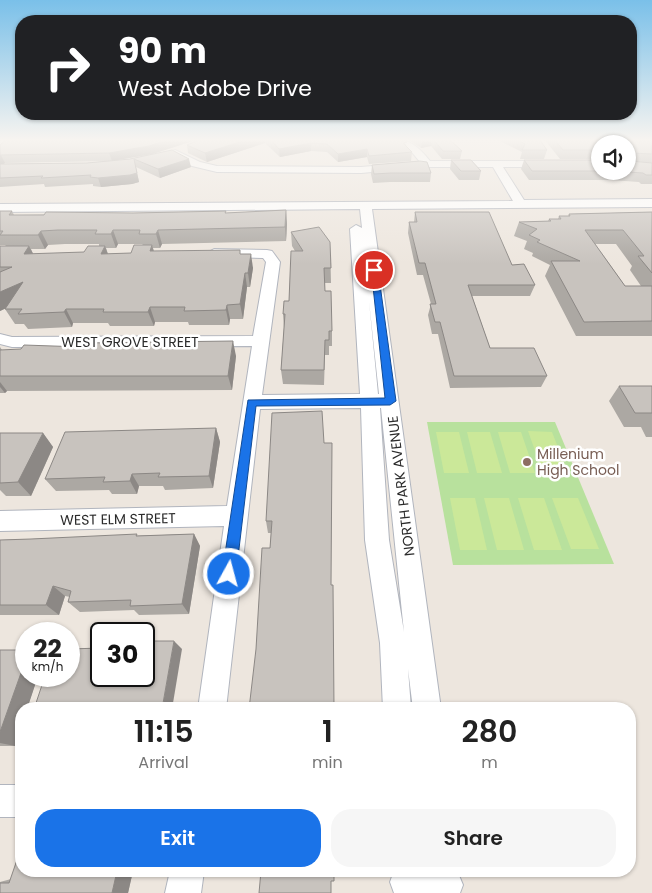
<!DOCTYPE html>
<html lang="en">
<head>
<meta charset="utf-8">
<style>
  body { margin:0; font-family:Poppins,sans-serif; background:#f6f6f6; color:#222; height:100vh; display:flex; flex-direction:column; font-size:19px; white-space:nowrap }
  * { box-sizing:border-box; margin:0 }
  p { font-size:16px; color:#767676 }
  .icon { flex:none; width:28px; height:28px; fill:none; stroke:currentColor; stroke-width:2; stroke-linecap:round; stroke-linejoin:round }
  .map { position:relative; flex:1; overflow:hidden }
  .side { position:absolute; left:15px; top:702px; width:621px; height:175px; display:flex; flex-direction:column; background:#fff; border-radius:20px; box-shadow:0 1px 4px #0004 }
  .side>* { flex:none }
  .top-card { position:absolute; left:15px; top:15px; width:622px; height:105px; border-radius:20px; box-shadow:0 1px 4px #0004; background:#202124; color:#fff; overflow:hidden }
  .fabs { position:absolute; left:591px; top:135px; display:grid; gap:10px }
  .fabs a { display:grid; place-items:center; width:45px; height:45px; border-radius:50%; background:#fff; box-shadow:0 1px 4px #0004; font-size:25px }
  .speed { position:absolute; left:15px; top:622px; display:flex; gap:10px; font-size:25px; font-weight:700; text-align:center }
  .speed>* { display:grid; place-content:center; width:65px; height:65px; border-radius:50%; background:#fff; box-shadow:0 1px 4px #0004; line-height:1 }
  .speed small { font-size:12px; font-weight:400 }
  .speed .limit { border:2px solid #111; border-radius:8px; background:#fff; color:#111 }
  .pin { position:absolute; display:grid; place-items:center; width:42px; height:42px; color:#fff; margin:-21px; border:2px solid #fff; border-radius:50%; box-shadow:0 1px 5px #0007 }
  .me { position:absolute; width:55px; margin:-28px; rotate:7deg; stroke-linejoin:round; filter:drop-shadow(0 0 4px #0008) }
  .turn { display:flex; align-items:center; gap:18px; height:105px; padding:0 20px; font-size:22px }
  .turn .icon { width:65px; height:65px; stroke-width:2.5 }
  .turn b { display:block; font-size:35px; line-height:42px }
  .eta { display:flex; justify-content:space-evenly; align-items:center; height:85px; text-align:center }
  .eta b { font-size:30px; font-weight:600; line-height:35px }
  .button { display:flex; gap:10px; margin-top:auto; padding:10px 20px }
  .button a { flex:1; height:58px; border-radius:20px; background:#1a73e8; color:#fff; font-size:20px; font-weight:600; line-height:58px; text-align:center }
  .button a+a { background:#f6f6f6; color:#222 }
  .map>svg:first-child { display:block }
  .green { fill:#b8e19d }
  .pitch { fill:#cbe899 }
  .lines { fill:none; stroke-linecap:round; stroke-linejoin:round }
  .minor-casing { stroke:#b1b5be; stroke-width:2 }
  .minor { fill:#fff; fill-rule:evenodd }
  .wall { fill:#aca8a3; fill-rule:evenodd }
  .shaded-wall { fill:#8c8885 }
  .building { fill:#c8c3be; stroke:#8c8885 }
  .route { fill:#1a73e8; stroke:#114b97 }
  .education-dot { fill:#8d6e63; stroke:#fff; stroke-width:2 }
  .labels { text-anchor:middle; stroke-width:5; stroke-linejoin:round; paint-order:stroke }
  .street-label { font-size:14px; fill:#2b2b2b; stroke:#fff }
  .education-label { font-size:14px; fill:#785e54; stroke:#fff; text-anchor:start }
</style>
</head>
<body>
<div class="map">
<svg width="652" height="893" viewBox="0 0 652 893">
  <rect width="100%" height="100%" fill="#ede6de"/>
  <path class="green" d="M427 422H555L614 564 453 565Z"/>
  <g class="pitch">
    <path d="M528 431 552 432 568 473H543Z"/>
    <path d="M436 432H459L469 473H444Z"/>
    <path d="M467 432H490L502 473H477Z"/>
    <path d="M498 432H521L535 473H510Z"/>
    <path d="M450 498H475L487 550H460Z"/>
    <path d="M484 498H509L524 550H497Z"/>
    <path d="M518 498H544L562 550H534Z"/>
    <path d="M552 498H578L599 549H571Z"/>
  </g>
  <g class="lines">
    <g class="minor-casing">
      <g id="minor">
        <path d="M391 139C410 139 419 147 430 161H600V167H503L524 200 652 199V207L372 209 441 709H413L408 669 411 709H383L380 643 365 540 361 408 260 409 226 709H198L224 526 0 531V511L227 506 252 346 12 347 0 344V334L12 337 253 336 266 262 263 258 214 257 207 253 214 249 267 250 272 251 280 262 262 395 360 394 350 229 356 225 362 228 360 209 0 212V204L513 201 493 167H427L361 173 217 172 192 166 174 157 166 159 161 156 175 150 200 162 217 166 361 167 420 162 411 151ZM369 301 379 394H378ZM380 408H381L404 632 389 540Z"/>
        <rect x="0" y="785" width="21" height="32"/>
        <path d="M170 871H204L201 893H165Z"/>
        <path d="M394 871H455L458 873 463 885 460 893H394L390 882Z"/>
      </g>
    </g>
    <use href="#minor" class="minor"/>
  </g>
  <g class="wall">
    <path d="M7 139H199L153 154 191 167 160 178 136 167 139 182 132 184 101 187 93 186V184L45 187 44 184 0 187V145ZM149 155 130 159 116 160ZM108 161 87 163 3 164 5 163Z"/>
    <path d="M201 139H403L407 147 412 152 411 161 369 164 367 157 338 162 327 152 311 151 280 157 265 143 207 162 188 153 187 145Z"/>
    <path d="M403 139H451L450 141 462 151 460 159H442L431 146 421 148 409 140Z"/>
    <path d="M499 139H539L547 150 544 159H520L522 152 502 142Z"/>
    <path d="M544 139H652V184H641L639 182 610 180H529L521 169 524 160 628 171 600 144V159H560Z"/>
    <path d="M451 160 481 171 479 180H459L450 169Z"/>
    <path d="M372 165 431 173 430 182H390L373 183 371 174Z"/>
    <path d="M286 210 287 224 286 241 162 244 160 248H153L154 251 241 254 253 268 250 287H247L243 319H230L229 325H189L188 322H155L154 326H110L108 323H73L72 327 28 329 24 324H15L5 309 6 308 0 311V246H6L5 245H0V211H12L14 215 133 213 226 211V213ZM65 244H99V246L84 252 33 254 31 249H45L48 245ZM118 244H142L143 245 131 253 108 254 106 248H116Z"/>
    <path d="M415 212 512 265 535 285 530 296H472L490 348 547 376 541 387 450 388 438 334H432L428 315 431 304 423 275H417L408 233 409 222H414Z"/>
    <path d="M652 212V336H576L545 276 550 265 532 256 533 253 524 249 527 241 514 236 519 222 548 221 549 219H558L559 216H568L569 214ZM595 244H616L632 266 630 270 641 286H625Z"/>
    <path d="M291 232 330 242 331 283H325V291L332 331V346H329V355H325L324 385 283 384 281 370 284 328 283 314 289 301 295 251 292 246Z"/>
    <path d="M0 347 2 350 236 356 232 390 7 391 5 393H0Z"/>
    <path d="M619 386H652V437H646L641 427H624L609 401Z"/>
    <path d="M322 411 256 649 270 548 271 533H268L266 521Z"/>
    <path d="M216 428 220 442 213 488 165 490 163 486H139L137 494H112L109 490 56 491 45 479Z"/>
    <path d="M0 433H43L53 447 31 496H6L0 490Z"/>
    <path d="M194 534 200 546 189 614 139 615 134 610 80 612 68 602 70 597 65 596 59 615H0V540Z"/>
    <path d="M0 650 38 676 27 709H21V727L15 746H0Z"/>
    <path d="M18 857H21V871H133L128 893H0V882L11 879Z"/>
  </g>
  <g class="shaded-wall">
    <path d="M171 139H199L152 154 112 161 109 153Z"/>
    <path d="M249 139H265V143L207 162 205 153Z"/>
    <path d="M432 139 431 146 421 148 422 140Z"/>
    <path d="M311 143V151L280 157 279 149Z"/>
    <path d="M367 149V157L338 162V154Z"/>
    <path d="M0 155H1L5 163 0 166Z"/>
    <path d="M134 159 139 182 132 184 101 187 98 178Z"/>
    <path d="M189 159 191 167 160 178 158 169Z"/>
    <path d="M286 210 287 224 286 241 285 227Z"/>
    <path d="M113 230 118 244 116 248 111 234Z"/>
    <path d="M158 230 162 244 160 248 156 234Z"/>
    <path d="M41 231 48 245 45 249 38 235Z"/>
    <path d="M152 245 156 260 150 251Z"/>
    <path d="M29 246 37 261 24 254Z"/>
    <path d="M105 246 110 260 101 254Z"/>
    <path d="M251 254 253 268 250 287 248 273Z"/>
    <path d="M245 273 247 287 243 319 240 304Z"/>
    <path d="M23 282 32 296 0 311V292Z"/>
    <path d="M227 305 230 319 229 325 226 310Z"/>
    <path d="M150 307 155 322 154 326 148 312Z"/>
    <path d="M66 309 73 323 72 327 64 312Z"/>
    <path d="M233 341 236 356 232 390 228 376Z"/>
    <path d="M0 382 7 391 5 393 0 387Z"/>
    <path d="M216 428 220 442 213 488 209 476Z"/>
    <path d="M43 433 53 447 31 496 18 482Z"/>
    <path d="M132 474 139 486 137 494 130 481Z"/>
    <path d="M194 534 200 546 189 614 182 604Z"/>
    <path d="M53 586 65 596 59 615 46 605Z"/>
    <path d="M174 641 182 649 172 709H162Z"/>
    <path d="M26 659V676H38L27 709H21V727L15 746 0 743V732Z"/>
    <path d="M117 871H133L128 893H112Z"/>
  </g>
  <g class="building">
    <path d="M7 139H171L149 146 109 153 0 155V145Z"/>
    <path d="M201 139H249L205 153 187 145Z"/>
    <path d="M270 139H403L407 142 403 143 412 152 369 156 367 149 338 154 327 144 311 143 279 149Z"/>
    <path d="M433 139H449L462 151H443Z"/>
    <path d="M516 139H539L547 150H522L525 144Z"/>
    <path d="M554 139H652V154L632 153 630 161 652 163V175H646L643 173 614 171H532L524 160H600V171H628V144H600V150H563Z"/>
    <path d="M172 150 189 159 158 169 134 159 137 173 130 175 98 178 90 177 91 175 41 178 43 176 0 178V164L87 163 130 159Z"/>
    <path d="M451 160H471L481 171H461Z"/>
    <path d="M420 161 427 162 431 173H391L374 174 372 165Z"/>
    <path d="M286 210 285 227 158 230 156 234H139L140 230H113L111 234H95L97 230H58L41 231 38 235H0L3 231H0V211H12L9 215H44L46 212 133 213 226 211 225 213Z"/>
    <path d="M415 212H489L512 265 524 264 535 285H468L490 348H534L547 376H454L440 322H435L430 304H436L425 263H419L409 222H417Z"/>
    <path d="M652 212V273L638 256H644L623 230H585L625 286H652V321L584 322 551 261H580L537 242 540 240 529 235 537 229 519 222 551 221 549 219H561L559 216H570L569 214Z"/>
    <path d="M319 227 330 242 331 268H324L325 291H331L332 331H329V340H325L324 370H281L285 314H283L284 301H289L291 251H303L291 232Z"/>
    <path d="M134 245H152L150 251 240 250V254H251L248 273H245L240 304 227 305 226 310 184 311 185 307H150L148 312H103L104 309H66L64 312 18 314 22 309H5L23 282 0 292V272L12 267H0V246H29L24 254 84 252 88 246H105L101 254 131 253Z"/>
    <path d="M233 341 228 376H0V350L21 349 24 345 82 347 84 343Z"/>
    <path d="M619 386H652V413H635Z"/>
    <path d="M322 411 324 443H332L331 585H333L334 709H249L256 649 262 548H270L272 521H266L272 413Z"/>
    <path d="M216 428 209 476 158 477 160 473 132 474 130 481 103 482 105 477 45 479 65 432Z"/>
    <path d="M0 433H43L18 482 0 483Z"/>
    <path d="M137 534 136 536 194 534 182 604 130 606 131 600 68 602 71 591 53 586 46 605H0V540L31 539Z"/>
    <path d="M144 641H174L162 709H34L45 676H69V649L101 648V676H144Z"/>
    <path d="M0 650H26V659L0 732Z"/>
    <path d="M18 857H21V871H117L112 893H0V883H9Z"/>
    <path d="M261 871H334V881H331V893H259Z"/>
  </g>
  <linearGradient id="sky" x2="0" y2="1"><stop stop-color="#7ac0e9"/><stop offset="0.53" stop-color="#f7f4f0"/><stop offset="1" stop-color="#f7f4f0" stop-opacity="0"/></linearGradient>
  <rect width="652" height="264" fill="url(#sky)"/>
  <path class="route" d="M371 268 378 270 396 401 390 405 256 406 236 574 234 579 229 581 224 579 222 574 248 400 385 398Z"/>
  <circle class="education-dot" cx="527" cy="462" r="5"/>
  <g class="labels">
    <g class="street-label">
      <text x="130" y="347">WEST GROVE STREET</text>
      <text transform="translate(401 486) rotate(-97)" y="5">NORTH PARK AVENUE</text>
      <text transform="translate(118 519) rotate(-1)" y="5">WEST ELM STREET</text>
    </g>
    <g class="education-label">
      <text x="537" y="459">Millenium<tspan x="537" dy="16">High School</tspan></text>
    </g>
  </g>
</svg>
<div class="fabs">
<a><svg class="icon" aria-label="sound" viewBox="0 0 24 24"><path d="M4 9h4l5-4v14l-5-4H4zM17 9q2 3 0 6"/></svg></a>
</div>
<div class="speed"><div>22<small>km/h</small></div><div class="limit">30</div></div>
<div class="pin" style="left:374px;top:270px;background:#d93025"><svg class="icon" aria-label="arrive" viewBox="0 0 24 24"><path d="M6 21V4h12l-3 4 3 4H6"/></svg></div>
<svg class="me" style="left:229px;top:574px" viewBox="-20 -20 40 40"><circle r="17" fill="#1a73e8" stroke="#fff" stroke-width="3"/><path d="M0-11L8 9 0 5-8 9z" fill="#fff"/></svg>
<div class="top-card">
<div class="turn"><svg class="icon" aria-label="right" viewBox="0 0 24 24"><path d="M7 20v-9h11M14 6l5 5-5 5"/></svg><div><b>90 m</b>West Adobe Drive</div></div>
</div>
<section class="side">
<div class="eta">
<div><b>11:15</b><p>Arrival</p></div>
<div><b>1</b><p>min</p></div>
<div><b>280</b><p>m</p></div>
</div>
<div class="button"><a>Exit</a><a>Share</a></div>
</section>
</div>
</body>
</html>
